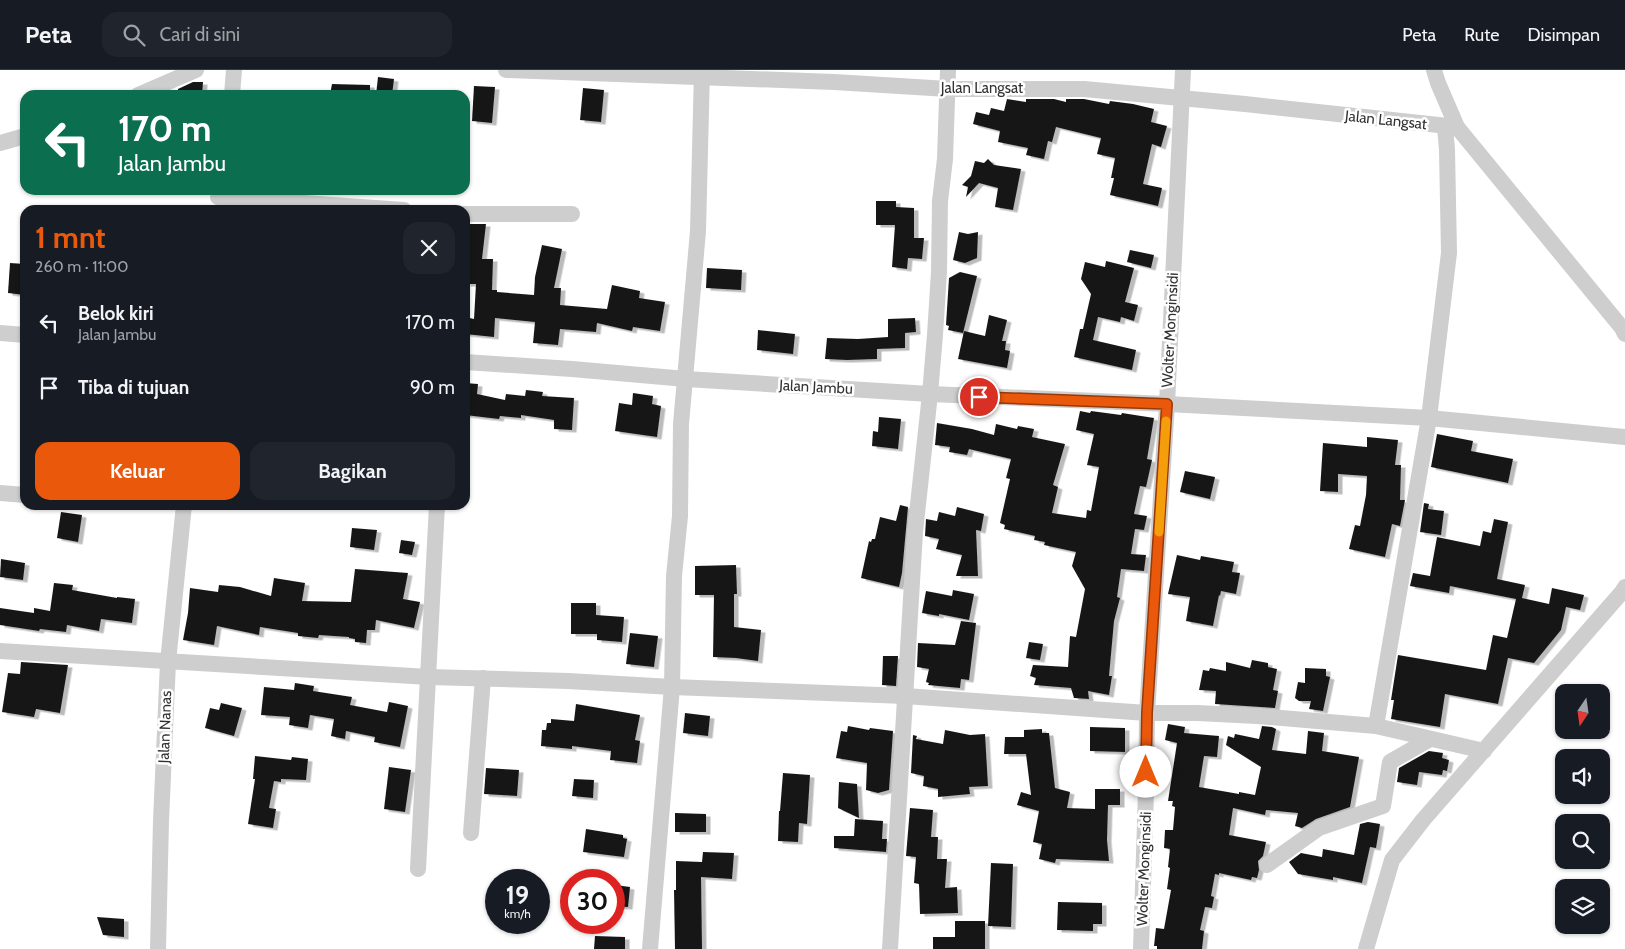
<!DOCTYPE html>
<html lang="id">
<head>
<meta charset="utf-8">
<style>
  body { margin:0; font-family:Cabin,sans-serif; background:#20242c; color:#f1f3f6; height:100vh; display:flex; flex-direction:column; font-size:19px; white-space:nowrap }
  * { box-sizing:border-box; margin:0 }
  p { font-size:16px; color:#9ea1a6 }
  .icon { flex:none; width:28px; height:28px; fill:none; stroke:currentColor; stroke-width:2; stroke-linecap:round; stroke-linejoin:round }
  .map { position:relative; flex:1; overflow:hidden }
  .drawer { position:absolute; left:20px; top:135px; width:450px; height:305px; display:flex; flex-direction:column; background:#171b24; border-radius:15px; box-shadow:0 1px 4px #0004 }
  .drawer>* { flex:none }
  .hud { position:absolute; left:20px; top:20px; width:450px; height:105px; border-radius:15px; box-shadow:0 1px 4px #0004; background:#0b6e4f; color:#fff; overflow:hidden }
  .needle { width:32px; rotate:193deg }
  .buttons { position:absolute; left:1555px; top:614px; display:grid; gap:10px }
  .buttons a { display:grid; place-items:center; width:55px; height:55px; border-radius:10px; background:#171b24; box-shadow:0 1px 4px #0004; font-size:25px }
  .speed { position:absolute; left:485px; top:799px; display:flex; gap:10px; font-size:25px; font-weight:700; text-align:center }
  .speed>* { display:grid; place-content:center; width:65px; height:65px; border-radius:50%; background:#171b24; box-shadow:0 1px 4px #0004; line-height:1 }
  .speed small { font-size:12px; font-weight:400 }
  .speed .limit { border:8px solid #d22; background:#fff; color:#111 }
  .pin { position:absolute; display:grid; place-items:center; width:42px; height:42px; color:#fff; margin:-21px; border:2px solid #fff; border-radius:50%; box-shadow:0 1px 5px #0007 }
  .me { position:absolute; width:55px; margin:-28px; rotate:0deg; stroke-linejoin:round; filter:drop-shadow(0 0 4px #0008) }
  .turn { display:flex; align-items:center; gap:18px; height:105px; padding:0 15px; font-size:22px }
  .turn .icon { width:65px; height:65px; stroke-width:2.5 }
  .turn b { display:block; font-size:35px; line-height:42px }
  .round { display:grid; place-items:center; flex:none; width:52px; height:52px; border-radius:15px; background:#20242c }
  .summary { display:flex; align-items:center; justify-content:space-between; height:85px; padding:0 15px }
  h1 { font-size:30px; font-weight:700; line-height:38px; color:#ea580c }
  .button { display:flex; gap:10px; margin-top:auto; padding:10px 15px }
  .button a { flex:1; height:58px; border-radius:15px; background:#ea580c; color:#fff; font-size:20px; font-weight:700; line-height:58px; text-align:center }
  .button a+a { background:#20242c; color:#f1f3f6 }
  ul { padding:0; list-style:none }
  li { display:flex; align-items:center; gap:15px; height:65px; padding:0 15px }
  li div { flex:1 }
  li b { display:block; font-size:19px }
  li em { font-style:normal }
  header { display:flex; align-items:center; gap:30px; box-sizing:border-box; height:70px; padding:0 25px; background:#171b24; border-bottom:1px solid #363941 }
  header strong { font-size:24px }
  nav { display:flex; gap:28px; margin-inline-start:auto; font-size:18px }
  .search { width:350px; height:45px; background:#20242c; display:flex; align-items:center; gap:12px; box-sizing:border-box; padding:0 18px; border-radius:15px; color:#9ea1a6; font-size:19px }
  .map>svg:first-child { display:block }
  .building { fill:#181818; filter:url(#shadow) }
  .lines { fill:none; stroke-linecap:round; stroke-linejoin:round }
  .street { stroke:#cecece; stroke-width:16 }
  .route-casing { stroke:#983908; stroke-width:12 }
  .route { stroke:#ea580c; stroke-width:9 }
  .slow { stroke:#f59e0b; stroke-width:9 }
  .labels { text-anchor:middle; stroke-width:5; stroke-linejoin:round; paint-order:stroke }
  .street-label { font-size:15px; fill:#313131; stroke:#fff }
</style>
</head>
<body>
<header>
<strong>Peta</strong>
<div class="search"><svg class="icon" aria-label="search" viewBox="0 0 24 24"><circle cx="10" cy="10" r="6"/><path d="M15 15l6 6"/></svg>Cari di sini</div>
<nav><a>Peta</a><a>Rute</a><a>Disimpan</a></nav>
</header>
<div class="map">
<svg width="1625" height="879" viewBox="0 0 1625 879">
  <defs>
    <filter id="shadow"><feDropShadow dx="4.5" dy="2.5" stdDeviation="0" flood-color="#0004"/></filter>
  </defs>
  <rect width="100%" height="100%" fill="#fff"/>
  <g class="building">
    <path d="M378 7 394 9 392 25H376Z"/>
    <path d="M193 12H203L202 25H178V19Z"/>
    <path d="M332 14 370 15V25H330Z"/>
    <path d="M474 16 495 17 492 53 472 51Z"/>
    <path d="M583 18 604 20 601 52 580 50Z"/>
    <path d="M1007 29 1026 32V29H1054L1066 32V29H1084L1109 34 1110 31 1133 34 1154 39 1151 52 1167 56 1161 77 1152 74 1143 114 1162 118 1158 136 1110 125 1114 108H1111L1115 88 1097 84 1101 68 1056 57 1052 72 1048 71 1044 89 1026 85 1028 78 998 72 1000 61 973 54 976 42 989 45 991 38 1004 41Z"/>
    <path d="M988 89 994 95 1021 99 1013 140 995 137 998 118 979 113 966 127 968 117 962 115 971 106 975 91 984 93Z"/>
    <path d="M876 131H896V137L914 138V168H924L922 189 908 188 907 199 892 197 895 155H876Z"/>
    <path d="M465 154H486L482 189H493L492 220H497V222L534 225 535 207 542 175 562 179 554 218H561L560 235 607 239 612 215 640 221 639 228 665 232 660 261 633 257 632 261 597 253 596 262 560 259 558 275 533 273 535 252 495 248 494 267 465 264V247L474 249 476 214H466L467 182 465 183Z"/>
    <path d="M959 162 968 164 978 162 977 188 965 193 953 190Z"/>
    <path d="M1130 180 1154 185 1151 198 1127 192Z"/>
    <path d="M1106 191 1134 198 1125 232 1138 235 1134 251 1121 247 1120 252 1098 247 1093 270 1136 280 1132 300 1074 287 1080 259H1083L1091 224 1081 209 1085 192 1105 197Z"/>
    <path d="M10 193 25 194V225L8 223Z"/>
    <path d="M707 198 742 200 741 220 706 218Z"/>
    <path d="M960 202 977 206 963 263 948 260 949 256 946 255 949 208Z"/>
    <path d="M989 245 1007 250 1002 271H1006L1005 280 1010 281 1007 298 958 289 964 261 985 266Z"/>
    <path d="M915 248 916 262 905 263V278L877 279V289L847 290 825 289 827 268 858 269 888 267V249Z"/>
    <path d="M758 260 795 264 793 284 757 280Z"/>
    <path d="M465 313 478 314 477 324 505 330 506 324 525 326 526 320 543 322 542 326 574 328 572 360 554 359V350L521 345V348L500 346 499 349 465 345Z"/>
    <path d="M633 323 653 326 652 334 661 336 657 367 615 361 619 333 632 335Z"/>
    <path d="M1080 341 1090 343 1091 341 1121 345 1122 343 1154 348 1147 389 1152 390 1146 417 1140 416 1134 444 1147 446 1144 460 1135 459 1131 484 1146 485 1144 501 1121 499 1117 527 1120 528 1114 551 1109 606H1112L1109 625 1088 621 1089 629 1074 628 1071 618 1034 615 1036 608 1030 606 1033 595 1068 597 1070 566 1076 567 1085 519 1072 496 1076 482 1044 475 1045 472 1034 470 1035 466 1004 459 1005 455 1000 453 1010 409 1006 408 1011 389 969 379 967 385 949 382 950 377 935 375 937 353 972 359 994 365 996 354 1017 359 1018 356 1034 359 1032 367 1065 374 1053 415 1058 417 1052 443 1086 448 1087 440 1091 441 1099 397 1087 395 1094 364 1076 360Z"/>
    <path d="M879 347 901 349 898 379 872 376 873 361 878 362Z"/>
    <path d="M1437 364 1473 371 1471 381 1513 389 1508 413 1431 397Z"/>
    <path d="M1367 367 1398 370 1395 395H1401L1400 430H1405L1400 456 1392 454 1385 487 1349 479 1355 455 1360 456 1366 425 1367 406 1338 404V422L1320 421 1323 373 1367 377Z"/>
    <path d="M1185 401 1215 407 1210 429 1180 422Z"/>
    <path d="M1424 433 1429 434 1428 439 1444 441 1441 465 1420 462Z"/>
    <path d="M900 435 908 437 902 503 899 517 861 508 869 471 871 472 872 469H875L880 447 896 451Z"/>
    <path d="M957 437 984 444 981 461 976 460 978 506H956L962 485 936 479 939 469 925 466 926 449 937 451 939 442 955 446Z"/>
    <path d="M61 442 82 445 78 472 57 468Z"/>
    <path d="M1494 449 1508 452 1497 509 1525 515 1522 528 1549 534 1552 518 1584 525 1580 540 1566 537 1561 560 1534 593 1508 588 1498 634 1445 624 1440 657 1391 649 1394 630H1391L1398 585 1486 600 1493 565 1507 568 1516 529 1450 516 1449 523 1410 516 1413 503 1430 506 1437 467 1480 476 1483 461 1491 463Z"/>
    <path d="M352 458 377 460 374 480 350 477Z"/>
    <path d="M401 470 415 472 412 485 399 483Z"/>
    <path d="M1177 485 1200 490 1201 486 1234 492 1232 502 1240 503 1236 524 1221 521 1220 526 1219 525 1213 556 1186 551 1190 527 1168 524Z"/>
    <path d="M1 489 25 493 23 510 0 507Z"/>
    <path d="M736 495 737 524H734V557L761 560 758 591 736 588 713 587 714 525H695V496Z"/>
    <path d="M355 499 408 503 403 529 420 532 414 558 376 550 375 560H367L366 573 355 572V569L349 568V567L319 565 318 568 298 566V563L260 557 259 565 217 556 214 575 183 570 188 543 190 518 218 522 219 515 240 517 271 526 274 508 305 513 302 531 351 532Z"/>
    <path d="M54 513 73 515 72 520 117 528V527L135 529 132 553 101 549 99 561 67 555 66 562 40 559 39 561 0 555V538L34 543V538L50 541Z"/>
    <path d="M953 520 974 524 969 550 939 544V546L922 543 926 521 952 526Z"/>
    <path d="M571 533H596V545L624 547 622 572 597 570V564H571Z"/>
    <path d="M961 551 976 553 969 610 961 609 960 618 928 615 929 613 926 612 929 599 917 597 918 573 955 575Z"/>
    <path d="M630 563 658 566 654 597 626 594Z"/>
    <path d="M1029 572 1043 574 1040 590 1026 588Z"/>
    <path d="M883 586H898L896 616 882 615Z"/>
    <path d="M1252 590 1268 593V597L1277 599 1273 620 1278 621 1275 638 1215 634 1216 621 1199 620 1203 600 1209 601 1210 598 1226 601V592L1250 598Z"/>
    <path d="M21 592 68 595 60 643 36 639 34 647 2 642 8 603 20 604Z"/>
    <path d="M1305 598 1326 599V606L1330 607 1323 641 1309 639 1311 631H1299L1295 628 1298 612 1305 613Z"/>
    <path d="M295 613 314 616 313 621 352 627 350 635 387 642 389 632 408 636 400 677 374 672 375 667 346 661 345 669 331 666 334 649 310 645 308 658 289 655 290 647 261 645 264 617 294 620Z"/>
    <path d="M221 633 242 638 234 666 205 658 210 638 219 640Z"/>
    <path d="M576 634 640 645 635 670 640 671 637 693 610 690 611 681 572 676V679L541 676 542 660H546L547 653H551V649L574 651Z"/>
    <path d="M685 643 710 646 708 666 683 663Z"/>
    <path d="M1168 654 1185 657 1184 663 1219 666 1217 687 1204 686 1199 717 1239 724V722L1255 725 1261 697 1226 675 1228 666 1234 668 1235 664 1259 669 1262 656 1272 657 1276 659 1272 680 1306 684 1308 661 1324 663 1322 681 1359 687 1350 737 1316 749 1302 758 1295 756 1298 743 1266 740 1265 745 1233 738 1229 765 1266 772 1263 786 1258 791 1259 800 1257 808 1252 807 1251 810 1219 803V805L1215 804 1211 826 1214 827 1212 838 1205 837 1200 860 1204 861 1202 879H1157V876H1154L1156 858 1164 859 1171 820 1167 819 1170 798 1168 797 1170 779 1164 778 1165 760H1173L1175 737 1172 736 1173 731H1168L1177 673 1165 670Z"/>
    <path d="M848 656 869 660 870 658 893 661 889 720 878 723 866 720 867 693 836 688 841 661 847 662Z"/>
    <path d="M1090 657 1125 658V682L1090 681Z"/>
    <path d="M1042 659V663H1049L1055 718 1070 722 1067 738 1095 739V719H1120V735H1108L1107 770 1109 791 1056 789 1055 793 1039 789 1042 774 1033 772 1039 741 1017 735 1021 722 1031 725 1026 684H1004L1005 667H1024V660Z"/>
    <path d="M945 660 970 665 985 664 988 716 969 717 970 724 938 727V719L923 716 924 706 911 703 913 665 917 666 916 669 943 674Z"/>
    <path d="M1429 681 1443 683 1442 688 1449 690 1447 701 1443 700 1442 705 1419 702 1417 715 1397 712 1399 698Z"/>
    <path d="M255 686 291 690 292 687 308 689 306 710 281 709V712L274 711 269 738 276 739 273 758 248 754 255 709H253Z"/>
    <path d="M389 697 411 700 405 742 384 739Z"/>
    <path d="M486 698 519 700 517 726 484 724Z"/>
    <path d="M783 703 810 705 807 754 799 753 798 772 778 771 779 741H780Z"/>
    <path d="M574 709 594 710 593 728 572 726Z"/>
    <path d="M839 712 857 714 859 748 838 738Z"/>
    <path d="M910 738 933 740 931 767H938L937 789H947L945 818 957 817 958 843 920 844 919 814 914 813 916 787 906 786Z"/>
    <path d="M675 743 706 744V762H675Z"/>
    <path d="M855 749 883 751 882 769H887L886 782 834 778V766H854Z"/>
    <path d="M1368 752 1380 754 1376 778 1370 777 1362 813 1333 807V810L1298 804 1289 792 1301 783 1322 787 1323 779 1354 785 1360 754Z"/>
    <path d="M586 759 623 765V768L627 769 624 787 583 782Z"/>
    <path d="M703 782 734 783 732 809 701 807 702 879H675L674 820H676V791L702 792Z"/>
    <path d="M991 793 1013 794 1011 857 988 856Z"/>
    <path d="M615 815 630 817 628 837 614 836Z"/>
    <path d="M1058 832 1102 833V854H1093V861L1057 860Z"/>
    <path d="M97 847 124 849V867L103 865Z"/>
    <path d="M955 851H985V879H933V867H955Z"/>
    <path d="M595 866 625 867V879H594Z"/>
  </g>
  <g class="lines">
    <g class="street">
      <path d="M506 0 834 12 948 19H1084L1245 34 1457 57"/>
      <path d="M1434 0 1438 13 1457 57 1622 258 1625 264"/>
      <path d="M138 25 196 0"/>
      <path d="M232 25 234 0"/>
      <path d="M0 73 25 66"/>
      <path d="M218 127 404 140"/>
      <path d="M465 144H572"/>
      <path d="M0 263 25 265"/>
      <path d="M465 292 572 299 686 309 930 324 1167 334 1429 348 1625 367"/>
      <path d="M0 423 25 425"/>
      <path d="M0 581 429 607 568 611 672 617 905 626 1147 643H1197L1257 646 1376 656 1484 681"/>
      <path d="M1376 656 1429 348 1449 183 1447 80 1445 56"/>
      <path d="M471 763 483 608"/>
      <path d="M1267 795 1319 758 1383 736 1390 692 1430 669"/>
      <path d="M418 799 437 435"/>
      <path d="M158 879 161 751 168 592 184 435"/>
      <path d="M650 879 672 617 674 506 680 446 681 354 698 161 702 0"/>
      <path d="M890 879 915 462 930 324 935 265 939 202 940 131 945 89 948 0"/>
      <path d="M1141 879 1146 721 1147 643 1167 334 1183 0"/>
      <path d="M1366 879 1392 790 1423 750 1622 522 1625 517"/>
    </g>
  </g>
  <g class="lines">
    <g class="route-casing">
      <path id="route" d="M979 327 1167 334 1147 643 1146 702"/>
    </g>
    <use href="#route" class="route"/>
    <path class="slow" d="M1159 462 1166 351"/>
  </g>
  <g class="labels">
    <g class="street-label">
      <text x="982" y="23">Jalan Langsat</text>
      <text transform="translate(1386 50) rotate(6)" y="5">Jalan Langsat</text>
      <text transform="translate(1170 260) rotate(-87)" y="5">Wolter Monginsidi</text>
      <text transform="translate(816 317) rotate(3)" y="5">Jalan Jambu</text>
      <text transform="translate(165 657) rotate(-88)" y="5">Jalan Nanas</text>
      <text transform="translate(1144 799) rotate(-88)" y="5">Wolter Monginsidi</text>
    </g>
  </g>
</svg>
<div class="buttons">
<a><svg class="needle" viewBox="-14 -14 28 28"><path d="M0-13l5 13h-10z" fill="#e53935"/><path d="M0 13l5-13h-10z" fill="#9ea1a6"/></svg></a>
<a><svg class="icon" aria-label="sound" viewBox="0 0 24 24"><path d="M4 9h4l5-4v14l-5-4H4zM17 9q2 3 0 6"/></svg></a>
<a><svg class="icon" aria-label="search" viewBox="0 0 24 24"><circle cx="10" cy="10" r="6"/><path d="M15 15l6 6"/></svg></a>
<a><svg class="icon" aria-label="layers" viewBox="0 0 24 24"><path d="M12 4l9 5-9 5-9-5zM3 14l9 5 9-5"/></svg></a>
</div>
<div class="speed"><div>19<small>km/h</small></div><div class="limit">30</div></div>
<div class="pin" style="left:979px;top:327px;background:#d93025"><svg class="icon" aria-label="arrive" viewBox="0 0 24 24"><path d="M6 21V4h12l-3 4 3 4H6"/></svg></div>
<svg class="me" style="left:1146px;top:702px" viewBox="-20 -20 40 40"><circle r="19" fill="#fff"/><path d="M0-13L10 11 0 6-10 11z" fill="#ea580c"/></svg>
<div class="hud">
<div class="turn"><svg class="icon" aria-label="left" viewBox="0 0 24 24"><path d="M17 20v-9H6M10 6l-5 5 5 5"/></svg><div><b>170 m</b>Jalan Jambu</div></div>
</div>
<section class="drawer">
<div class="summary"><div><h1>1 mnt</h1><p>260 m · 11:00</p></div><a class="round"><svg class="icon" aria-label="close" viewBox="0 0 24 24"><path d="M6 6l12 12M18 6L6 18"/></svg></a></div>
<ul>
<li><svg class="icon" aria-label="left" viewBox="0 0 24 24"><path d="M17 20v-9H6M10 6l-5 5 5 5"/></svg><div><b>Belok kiri</b><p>Jalan Jambu</p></div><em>170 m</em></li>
<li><svg class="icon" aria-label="arrive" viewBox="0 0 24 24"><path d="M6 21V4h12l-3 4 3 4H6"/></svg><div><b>Tiba di tujuan</b></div><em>90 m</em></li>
</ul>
<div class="button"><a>Keluar</a><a>Bagikan</a></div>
</section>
</div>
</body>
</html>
